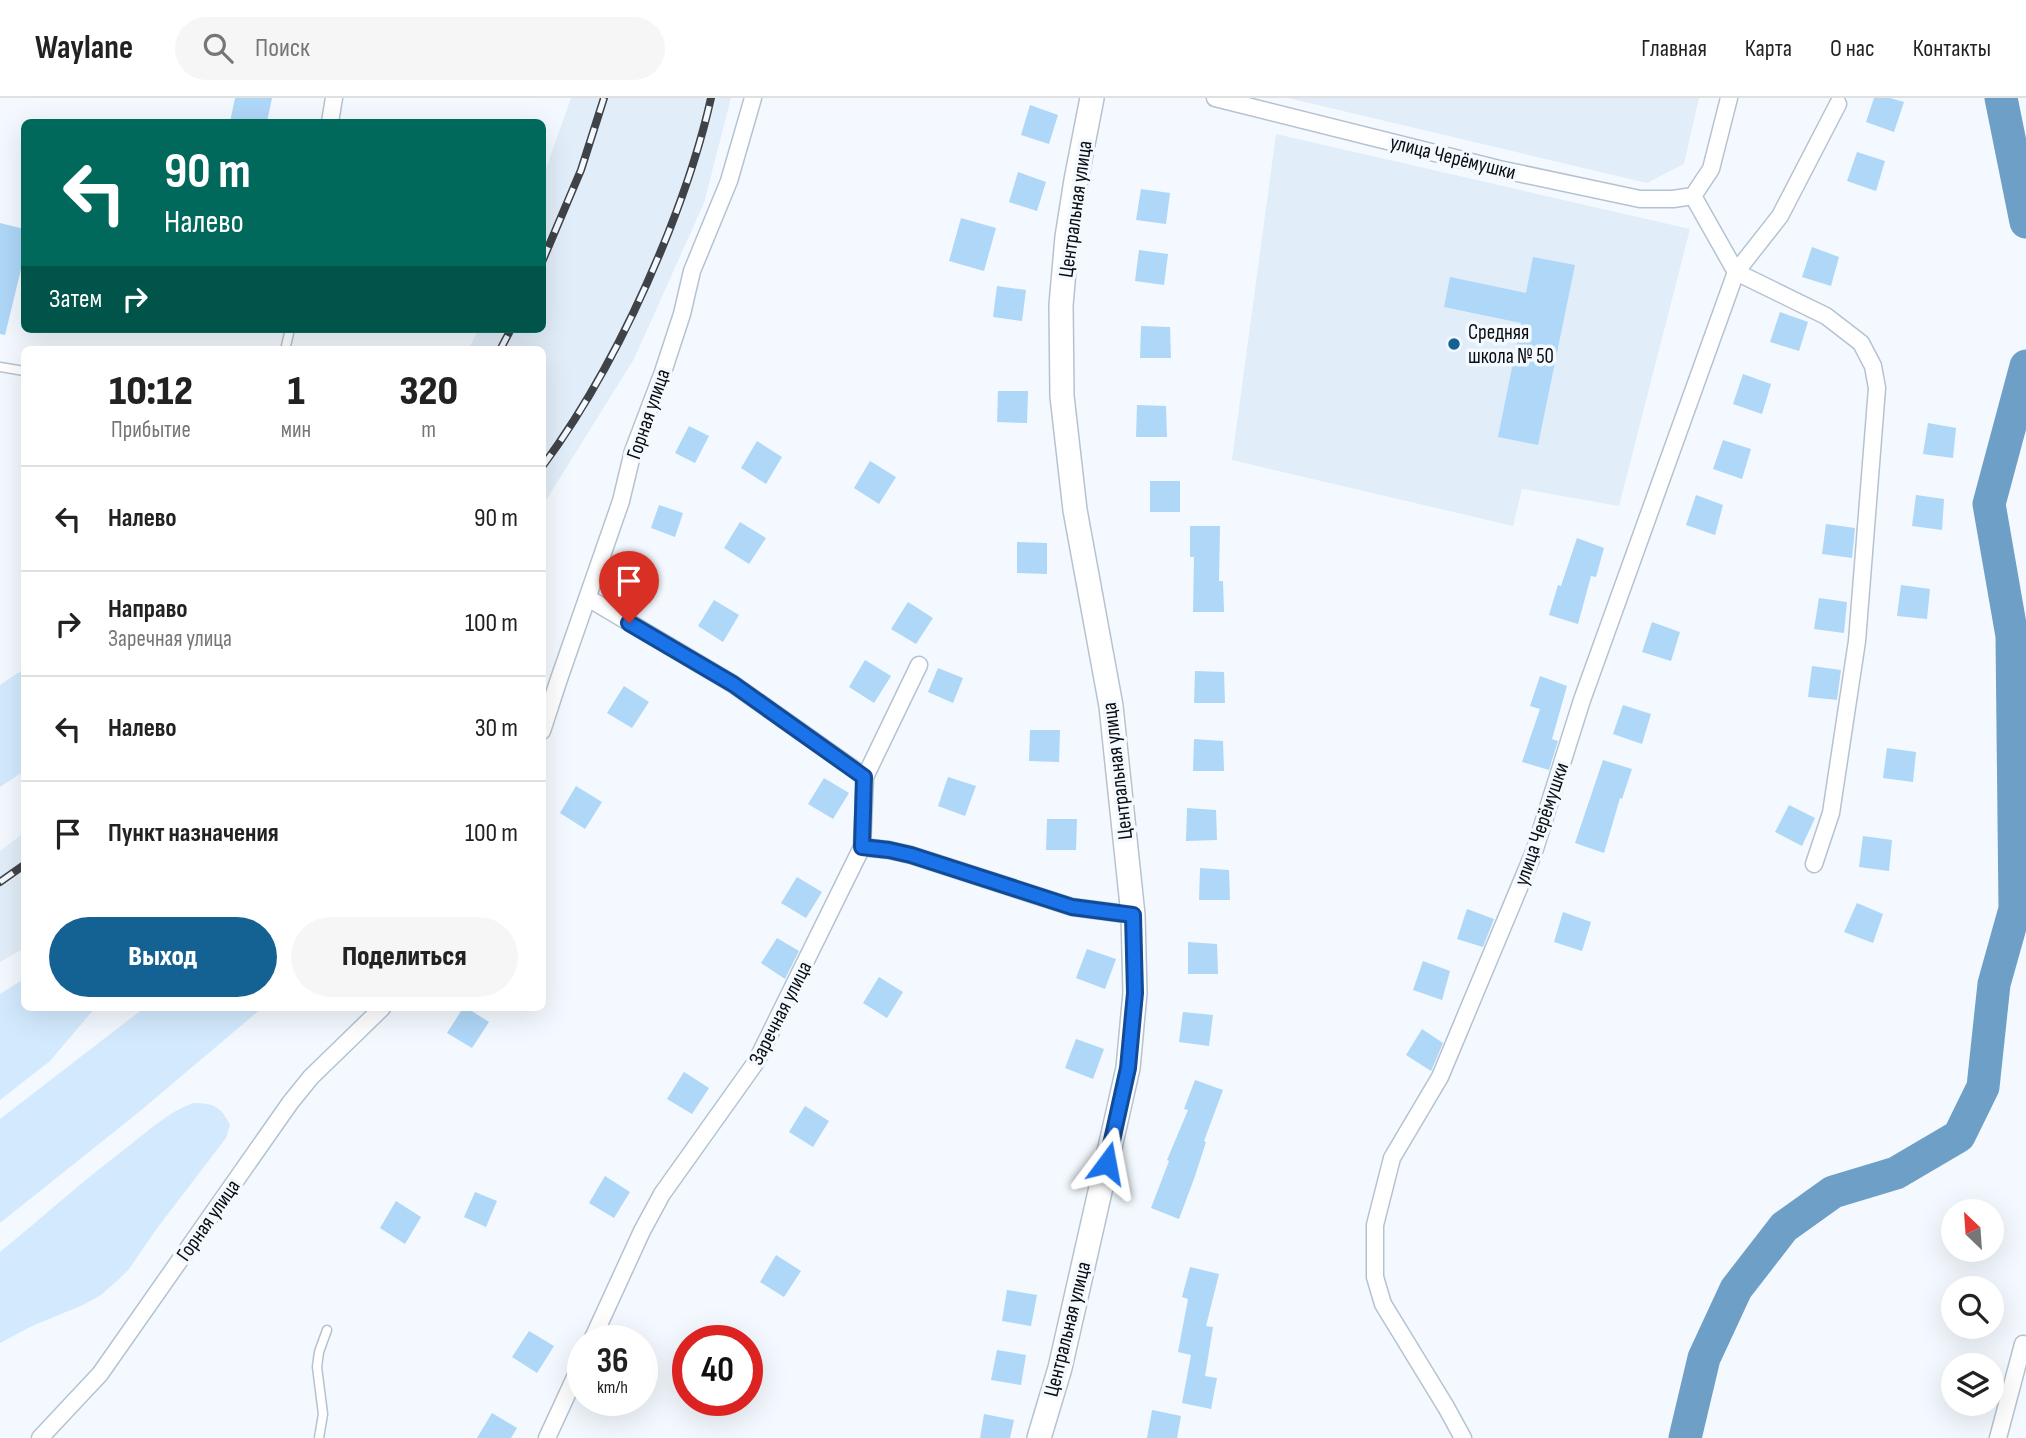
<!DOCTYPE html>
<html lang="ru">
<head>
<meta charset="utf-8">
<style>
  body { margin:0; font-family:"Sofia Sans Condensed",sans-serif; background:#f6f6f6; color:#222; height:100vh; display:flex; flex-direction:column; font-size:26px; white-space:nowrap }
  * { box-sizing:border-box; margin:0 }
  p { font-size:23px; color:#767676 }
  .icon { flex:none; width:38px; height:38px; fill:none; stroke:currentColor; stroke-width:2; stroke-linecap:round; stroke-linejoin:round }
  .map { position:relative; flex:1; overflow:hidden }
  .details { position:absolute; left:21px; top:248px; width:525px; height:665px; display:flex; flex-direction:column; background:#fff; border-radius:10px; box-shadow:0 7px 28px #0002 }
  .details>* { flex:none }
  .top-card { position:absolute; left:21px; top:21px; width:525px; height:214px; border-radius:10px; box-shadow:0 7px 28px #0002; background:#00695c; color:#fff; overflow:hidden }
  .needle { width:46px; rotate:335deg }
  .buttons { position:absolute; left:1941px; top:1101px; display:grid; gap:14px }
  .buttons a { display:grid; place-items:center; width:63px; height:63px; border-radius:50%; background:#fff; box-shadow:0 7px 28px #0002; font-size:35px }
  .speed { position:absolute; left:567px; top:1227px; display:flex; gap:14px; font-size:35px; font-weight:700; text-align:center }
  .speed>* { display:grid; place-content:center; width:91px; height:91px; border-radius:50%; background:#fff; box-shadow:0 7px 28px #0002; line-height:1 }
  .speed small { font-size:18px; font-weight:400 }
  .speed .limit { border:10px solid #d22; background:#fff; color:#111 }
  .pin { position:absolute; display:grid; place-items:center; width:60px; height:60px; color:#fff; margin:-72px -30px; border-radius:50% 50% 50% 0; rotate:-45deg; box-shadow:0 0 7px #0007 }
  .pin .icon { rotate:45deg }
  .me { position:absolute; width:77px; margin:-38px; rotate:13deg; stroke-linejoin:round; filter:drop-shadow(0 0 5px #0008) }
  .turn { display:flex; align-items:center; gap:24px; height:147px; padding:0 28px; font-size:32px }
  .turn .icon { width:91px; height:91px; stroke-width:2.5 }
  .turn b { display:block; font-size:49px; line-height:60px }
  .then { display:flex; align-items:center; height:66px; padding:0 28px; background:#0003; gap:14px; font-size:26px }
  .eta { display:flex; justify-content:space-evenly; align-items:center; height:119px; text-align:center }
  .eta b { font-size:42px; font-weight:800; line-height:49px }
  .primary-button { display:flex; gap:14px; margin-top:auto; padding:14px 28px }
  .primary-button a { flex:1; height:80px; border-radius:42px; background:#146194; color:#fff; font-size:28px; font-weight:800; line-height:80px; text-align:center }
  .primary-button a+a { background:#f6f6f6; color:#222 }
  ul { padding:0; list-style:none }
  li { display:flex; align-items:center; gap:21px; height:105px; padding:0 28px; border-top:2px solid #e0e0e0 }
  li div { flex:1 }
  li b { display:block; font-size:26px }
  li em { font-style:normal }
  header { display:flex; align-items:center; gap:42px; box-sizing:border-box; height:98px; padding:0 35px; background:#fff; border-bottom:2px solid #e0e0e0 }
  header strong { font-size:33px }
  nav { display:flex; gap:38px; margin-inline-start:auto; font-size:24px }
  .search { width:490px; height:63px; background:#f6f6f6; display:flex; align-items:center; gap:18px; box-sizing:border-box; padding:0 24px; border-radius:38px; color:#767676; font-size:26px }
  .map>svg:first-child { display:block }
  .built { fill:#e1edf8 }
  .green { fill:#d3eafe }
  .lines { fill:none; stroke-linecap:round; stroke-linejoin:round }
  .river { stroke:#6e9fc7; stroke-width:33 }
  .building { fill:#afd7f8 }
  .lane-casing { stroke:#b5c3d0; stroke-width:11 }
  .street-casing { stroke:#b5c3d0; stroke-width:19 }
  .secondary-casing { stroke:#b5c3d0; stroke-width:26 }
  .lane { stroke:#fff; stroke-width:8 }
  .street { stroke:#fff; stroke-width:16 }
  .secondary { stroke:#fff; stroke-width:23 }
  .rail-casing { stroke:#3f4348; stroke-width:8 }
  .rail { stroke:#f3f9fe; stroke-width:5; stroke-dasharray:16; stroke-linecap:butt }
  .route-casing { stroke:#114b97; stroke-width:18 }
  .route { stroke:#1a73e8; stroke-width:12 }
  .poi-dot { fill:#146194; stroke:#f3f9fe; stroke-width:2.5 }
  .labels { text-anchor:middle; stroke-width:7; stroke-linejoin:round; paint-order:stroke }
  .street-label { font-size:21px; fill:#090d12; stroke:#f3f9fe }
  .poi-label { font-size:21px; fill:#090d12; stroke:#f3f9fe; text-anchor:start }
</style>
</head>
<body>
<header>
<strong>Waylane</strong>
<div class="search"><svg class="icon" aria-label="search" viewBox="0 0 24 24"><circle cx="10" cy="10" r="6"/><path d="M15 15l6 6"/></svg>Поиск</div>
<nav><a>Главная</a><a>Карта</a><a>О нас</a><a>Контакты</a></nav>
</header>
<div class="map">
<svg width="2026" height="1340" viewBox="0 0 2026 1340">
  <rect width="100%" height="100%" fill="#f3f9fe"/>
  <g class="built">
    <path d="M571 0H731L704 105 634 261 543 407 542 252H468L479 231H542L543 79Z"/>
    <path d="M1288 0H1699L1684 66 1647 85Z"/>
    <path d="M1276 36 1690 131 1619 408 1522 391 1513 428 1232 362Z"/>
    <path d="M24 735V850L0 864V753Z"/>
  </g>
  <g class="green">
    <path d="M24 571V673L0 689V587Z"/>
    <path d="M24 881V910H95L50 963 0 1002V896Z"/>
    <path d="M144 910H262L139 1014 0 1125V1021Z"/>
    <path d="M193 1005C213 1005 221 1008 230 1027L226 1040 158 1129 129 1171 118 1182 101 1197 83 1207 32 1228 0 1245V1154C44 1118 85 1081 130 1047 150 1031 169 1014 193 1005Z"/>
  </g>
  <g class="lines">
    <g class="river">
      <path d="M2001 0 2026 124"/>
      <path d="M1685 1340 1704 1260 1736 1191 1784 1129 1833 1094 1896 1075 1959 1038 1983 989 1994 886 2015 811 2012 538 1989 406 2026 268"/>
    </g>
  </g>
  <g class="building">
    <path d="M235 0H272L267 24H230Z"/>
    <path d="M1874 0H1890L1904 4 1894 34 1866 24Z"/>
    <path d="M1030 7 1058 17 1049 46 1021 37Z"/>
    <path d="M1857 54 1885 63 1876 93 1847 83Z"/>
    <path d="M1018 74 1046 84 1037 113 1009 104Z"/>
    <path d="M1141 91 1170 95 1166 126 1136 122Z"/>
    <path d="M961 120 996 130 984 173 949 163Z"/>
    <path d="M0 125 24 131V159L5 237 0 236Z"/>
    <path d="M1812 149 1839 159 1831 188 1802 179Z"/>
    <path d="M1139 152 1168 156 1164 187 1135 183Z"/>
    <path d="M1533 159 1575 167 1538 347 1498 339 1521 225 1444 209 1450 179 1526 195Z"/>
    <path d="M997 188 1026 192 1022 223 993 219Z"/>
    <path d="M1780 214 1808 224 1799 253 1770 244Z"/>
    <path d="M1141 228 1170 229 1171 260H1140Z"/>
    <path d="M1743 276 1771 286 1762 316 1733 306Z"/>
    <path d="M998 293H1028L1027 325 997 324Z"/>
    <path d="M1137 307 1166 308 1167 339H1136Z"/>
    <path d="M1928 325 1956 330 1953 360 1923 356Z"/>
    <path d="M689 328 709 338 695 365 675 355Z"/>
    <path d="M1723 342 1751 351 1742 381 1713 371Z"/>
    <path d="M757 343 782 359 766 386 741 370Z"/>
    <path d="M870 363 896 379 879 406 854 390Z"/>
    <rect x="1150" y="383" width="30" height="31"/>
    <path d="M1696 397 1723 407 1715 437 1686 427Z"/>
    <path d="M1916 397 1944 401 1942 432 1912 428Z"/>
    <path d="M659 407 683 415 675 439 651 430Z"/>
    <path d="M740 424 766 440 749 466 724 450Z"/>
    <path d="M1826 426 1855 430 1852 460 1822 456Z"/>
    <path d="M1190 428H1220L1219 483H1223L1224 514H1193L1194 459H1190Z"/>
    <path d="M1577 440 1604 450 1596 479 1591 478 1578 526 1549 517 1558 487 1561 488Z"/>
    <path d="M1017 444 1047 445V476L1017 475Z"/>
    <path d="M1901 487 1930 491 1927 521 1897 518Z"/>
    <path d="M1819 500 1847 504 1844 535 1814 531Z"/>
    <path d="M714 502 739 517 723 544 698 528Z"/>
    <path d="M908 504 933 520 916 546 891 531Z"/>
    <path d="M1652 524 1680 534 1671 563 1642 554Z"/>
    <path d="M865 562 891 578 874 605 849 589Z"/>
    <path d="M1812 568 1841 572 1837 602 1808 599Z"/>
    <path d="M938 570 963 580 953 605 928 594Z"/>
    <path d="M1195 573 1224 574 1225 605H1194Z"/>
    <path d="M1540 578 1567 588 1552 641 1558 643 1549 672 1522 664 1540 611 1530 608Z"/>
    <path d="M624 588 649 604 632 630 607 615Z"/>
    <path d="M1623 607 1651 616 1642 646 1613 636Z"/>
    <path d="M1030 632H1060L1059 664 1029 663Z"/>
    <path d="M1194 641 1223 643 1224 673H1193Z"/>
    <path d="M1887 650 1916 654 1913 684 1883 680Z"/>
    <path d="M1603 662 1632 671 1622 701 1620 700 1604 755 1575 745Z"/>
    <path d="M948 679 976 688 965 718 938 708Z"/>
    <path d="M824 680 849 695 833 721 808 706Z"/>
    <path d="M576 688 602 704 585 731 560 715Z"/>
    <path d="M1789 707 1815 720 1802 748 1775 734Z"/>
    <path d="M1187 710 1216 712 1217 742 1186 743Z"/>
    <path d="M1047 721H1077L1076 752H1046Z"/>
    <path d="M1863 738 1892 742 1889 773 1859 769Z"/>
    <path d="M1200 770 1229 772 1230 802H1199Z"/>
    <path d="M797 779 822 794 806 820 781 805Z"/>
    <path d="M1857 805 1883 816 1873 845 1844 834Z"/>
    <path d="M1467 811 1494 821 1483 849 1457 841Z"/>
    <path d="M1563 814 1591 824 1582 853 1554 844Z"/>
    <path d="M777 840 799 853 785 881 761 865Z"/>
    <path d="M1188 844 1217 846 1218 876H1188Z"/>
    <path d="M1087 851 1116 861 1105 891 1076 880Z"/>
    <path d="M1423 863 1450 873 1442 902 1413 892Z"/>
    <path d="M879 879 903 894 887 920 863 905Z"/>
    <path d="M463 910H467L489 924 472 950 447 935Z"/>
    <path d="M1183 914 1213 917 1209 948 1179 944Z"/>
    <path d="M1422 931 1443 945 1431 973 1406 957Z"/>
    <path d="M1076 941 1104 951 1093 981 1065 970Z"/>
    <path d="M684 974 709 990 692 1016 667 1001Z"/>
    <path d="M1195 982 1223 992 1204 1043 1206 1044 1195 1078 1179 1121 1151 1110 1169 1063 1167 1062 1188 1012 1184 1011Z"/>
    <path d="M805 1008 829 1023 813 1049 789 1034Z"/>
    <path d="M605 1078 630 1094 614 1120 589 1105Z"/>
    <path d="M475 1094 497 1103 486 1129 464 1119Z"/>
    <path d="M396 1103 421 1119 405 1146 380 1130Z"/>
    <path d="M776 1157 801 1173 784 1199 760 1184Z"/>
    <path d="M1190 1169 1219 1176 1206 1228 1213 1229 1205 1278 1217 1280 1211 1311 1182 1305 1191 1257 1178 1254 1188 1201 1182 1199Z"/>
    <path d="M1007 1192 1037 1197 1031 1228 1002 1223Z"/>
    <path d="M529 1233 554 1248 537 1275 512 1259Z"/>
    <path d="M997 1252 1026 1257 1021 1287 991 1282Z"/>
    <path d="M1152 1312 1181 1318 1177 1340H1147Z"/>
    <path d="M492 1315 517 1330 511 1340H477Z"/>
    <path d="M984 1316 1014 1322 1010 1340H980Z"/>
  </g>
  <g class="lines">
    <g class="lane-casing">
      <g id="lane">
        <path d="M285 252 290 231"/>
        <path d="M0 269 24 273"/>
        <path d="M319 1340 323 1316 317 1269 319 1254 327 1232"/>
      </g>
    </g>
    <g class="street-casing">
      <g id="street">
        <path d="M1215 0 1499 71 1640 101H1673L1693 98 1711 71 1729 0"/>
        <path d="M330 24 334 0"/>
        <path d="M588 500 733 586 865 679"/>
        <path d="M542 633 559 581 621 403 633 353 663 274 682 216 692 173 729 83 753 0"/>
        <path d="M862 749 889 752 911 757 1072 809 1133 817"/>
        <path d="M1814 766 1831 715 1857 543 1877 290 1873 268 1861 245 1826 218 1736 174 1780 118 1838 6"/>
        <path d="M592 1242 642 1133 662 1096 756 964 862 749 865 679 919 567"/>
        <path d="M40 1340 100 1276 290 1005 311 979 382 910"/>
        <path d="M547 1340 583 1262"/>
        <path d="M1463 1340 1446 1309 1383 1206 1375 1179V1127L1392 1060 1440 979 1534 754 1582 602 1736 174 1693 98"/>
        <path d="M1998 1340 2023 1246"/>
      </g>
    </g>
    <g class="secondary-casing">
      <path id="secondary" d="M1039 1340 1060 1270 1128 970 1135 895 1133 817 1111 608 1075 412 1062 298 1061 207 1067 139 1076 82 1092 0"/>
    </g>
    <use href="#lane" class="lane"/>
    <use href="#street" class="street"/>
    <use href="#secondary" class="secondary"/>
    <g class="rail-casing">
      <g id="rail">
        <path d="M542 164 581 72 604 0"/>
        <path d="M500 252 511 231"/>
        <path d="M542 369C595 297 636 216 669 133 686 90 701 45 711 0"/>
        <path d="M0 784 24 767"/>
      </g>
    </g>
    <use href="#rail" class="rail"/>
  </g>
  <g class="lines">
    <g class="route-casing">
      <path id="route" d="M629 525 733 586 864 679 862 749 889 752 911 757 1072 809 1133 817 1135 895 1128 970 1107 1065"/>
    </g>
    <use href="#route" class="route"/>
  </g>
  <circle class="poi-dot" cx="1454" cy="246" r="7"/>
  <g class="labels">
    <g class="street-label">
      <text transform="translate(1453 59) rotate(14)" y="7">улица Черёмушки</text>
      <text transform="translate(1075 111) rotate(-82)" y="7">Центральная улица</text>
      <text transform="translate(648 316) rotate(-71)" y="7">Горная улица</text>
      <text transform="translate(1117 673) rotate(-97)" y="7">Центральная улица</text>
      <text transform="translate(1541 726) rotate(-71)" y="7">улица Черёмушки</text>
      <text transform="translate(780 915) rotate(-63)" y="7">Заречная улица</text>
      <text transform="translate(208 1122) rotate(-55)" y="7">Горная улица</text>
      <text transform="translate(1067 1231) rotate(-76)" y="7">Центральная улица</text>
    </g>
    <g class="poi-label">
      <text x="1468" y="241">Средняя<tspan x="1468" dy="24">школа № 50</tspan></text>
    </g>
  </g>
</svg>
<div class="buttons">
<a><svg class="needle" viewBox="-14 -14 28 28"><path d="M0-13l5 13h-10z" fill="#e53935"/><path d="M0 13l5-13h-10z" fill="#767676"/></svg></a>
<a><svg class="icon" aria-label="search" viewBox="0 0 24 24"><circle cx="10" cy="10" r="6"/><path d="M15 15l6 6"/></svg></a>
<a><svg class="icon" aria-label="layers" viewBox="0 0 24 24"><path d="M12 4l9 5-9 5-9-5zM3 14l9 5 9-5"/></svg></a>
</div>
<div class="speed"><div>36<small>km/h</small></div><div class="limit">40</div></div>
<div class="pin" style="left:629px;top:525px;background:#d93025"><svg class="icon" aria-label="arrive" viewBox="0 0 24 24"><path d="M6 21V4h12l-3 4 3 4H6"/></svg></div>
<svg class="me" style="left:1107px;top:1065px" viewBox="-20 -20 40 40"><path d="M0-17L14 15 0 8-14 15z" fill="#1a73e8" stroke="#fff" stroke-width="4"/></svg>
<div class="top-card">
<div class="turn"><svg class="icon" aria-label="left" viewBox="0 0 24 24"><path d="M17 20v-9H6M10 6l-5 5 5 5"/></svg><div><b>90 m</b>Налево</div></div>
<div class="then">Затем<svg class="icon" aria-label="right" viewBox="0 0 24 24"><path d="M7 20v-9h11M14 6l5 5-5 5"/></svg></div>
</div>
<section class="details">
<div class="eta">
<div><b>10:12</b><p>Прибытие</p></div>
<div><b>1</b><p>мин</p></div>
<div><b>320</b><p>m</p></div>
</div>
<ul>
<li><svg class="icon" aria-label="left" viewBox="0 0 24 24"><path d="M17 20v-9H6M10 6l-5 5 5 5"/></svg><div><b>Налево</b></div><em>90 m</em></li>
<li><svg class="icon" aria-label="right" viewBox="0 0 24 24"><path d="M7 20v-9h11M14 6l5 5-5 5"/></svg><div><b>Направо</b><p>Заречная улица</p></div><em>100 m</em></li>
<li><svg class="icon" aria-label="left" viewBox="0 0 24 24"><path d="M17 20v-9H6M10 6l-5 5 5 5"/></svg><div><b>Налево</b></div><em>30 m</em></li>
<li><svg class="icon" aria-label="arrive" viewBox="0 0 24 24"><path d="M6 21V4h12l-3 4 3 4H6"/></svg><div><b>Пункт назначения</b></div><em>100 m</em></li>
</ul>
<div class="primary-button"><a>Выход</a><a>Поделиться</a></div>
</section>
</div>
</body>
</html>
